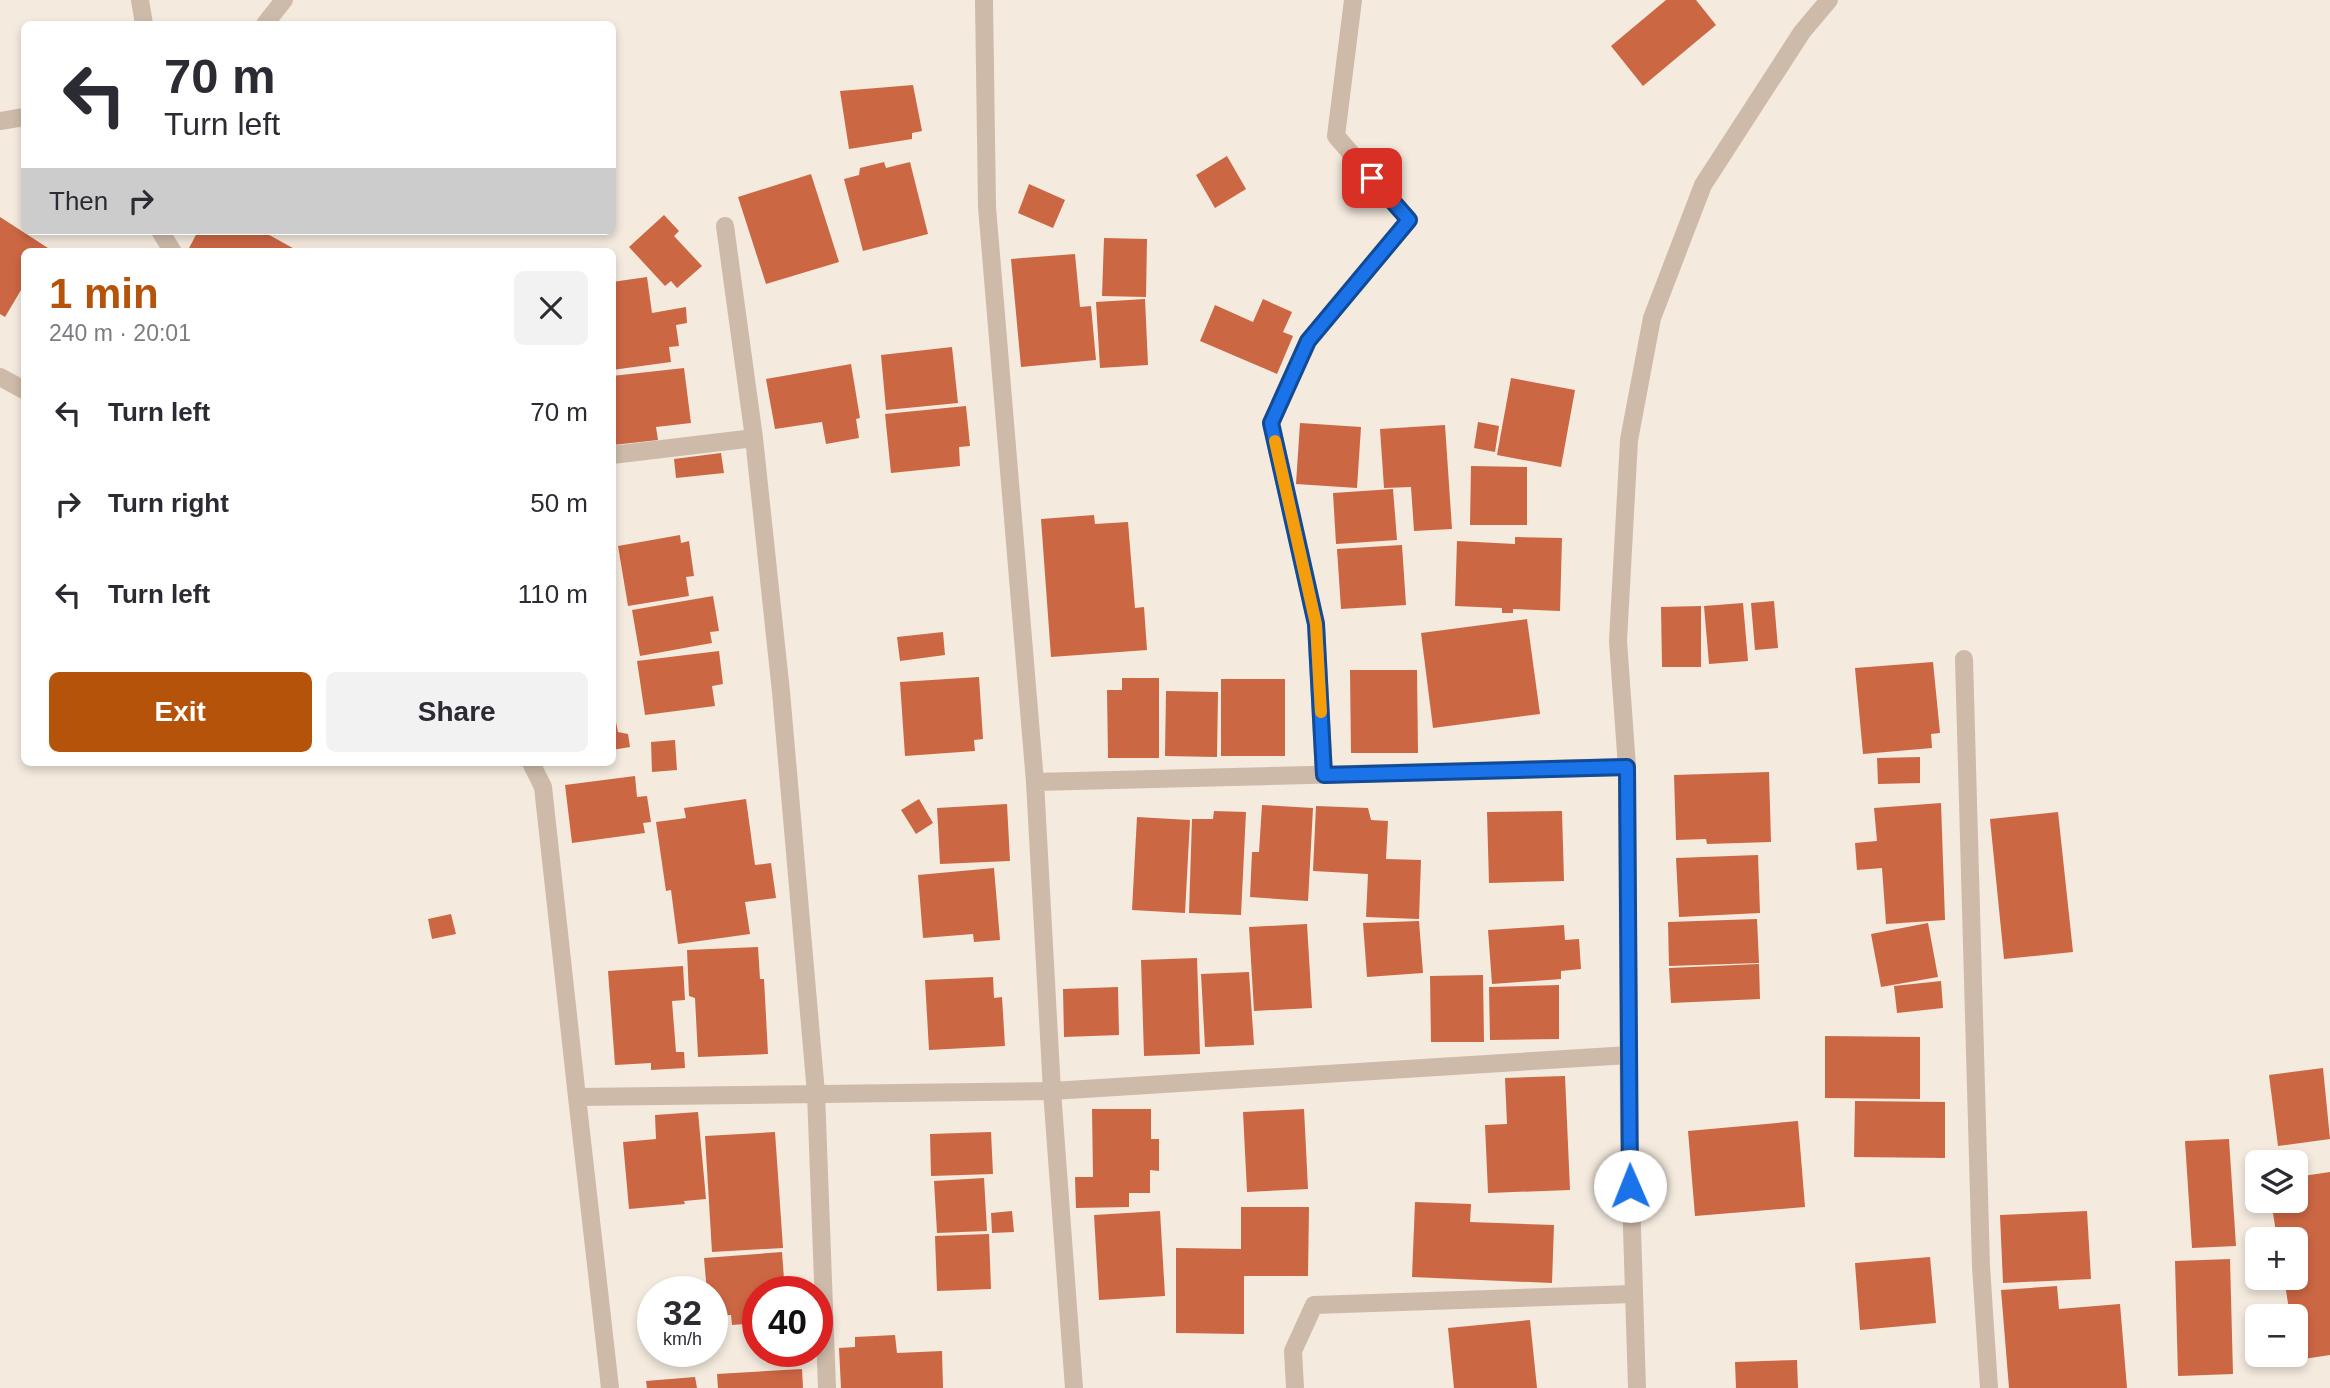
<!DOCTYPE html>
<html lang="en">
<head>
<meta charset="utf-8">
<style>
  body { margin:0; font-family:Arial,sans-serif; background:#f2f2f3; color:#2b2b33; height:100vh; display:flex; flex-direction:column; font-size:26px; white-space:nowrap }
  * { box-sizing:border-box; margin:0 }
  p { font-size:23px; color:#7c7c81 }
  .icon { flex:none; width:38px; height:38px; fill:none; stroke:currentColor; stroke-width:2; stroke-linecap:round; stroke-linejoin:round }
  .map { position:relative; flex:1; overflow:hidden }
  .details { position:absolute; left:21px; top:248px; width:595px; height:518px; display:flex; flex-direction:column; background:#fff; border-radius:10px; box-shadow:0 4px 10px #0003 }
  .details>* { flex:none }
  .hud { position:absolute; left:21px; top:21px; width:595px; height:214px; border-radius:10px; box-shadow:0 4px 10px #0003; background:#fff; color:#2b2b33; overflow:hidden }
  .controls { position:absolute; left:2245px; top:1150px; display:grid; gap:14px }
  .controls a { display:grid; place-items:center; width:63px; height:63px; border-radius:10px; background:#fff; box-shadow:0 4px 10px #0003; font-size:35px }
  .speed { position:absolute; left:637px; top:1276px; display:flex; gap:14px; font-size:35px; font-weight:700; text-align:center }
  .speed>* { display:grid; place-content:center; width:91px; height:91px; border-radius:50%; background:#fff; box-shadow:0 4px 10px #0003; line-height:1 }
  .speed small { font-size:18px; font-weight:400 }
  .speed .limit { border:10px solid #d22; background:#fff; color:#111 }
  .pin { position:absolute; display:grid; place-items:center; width:60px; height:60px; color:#fff; margin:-30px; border-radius:14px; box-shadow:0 4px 10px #0006 }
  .me { position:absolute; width:77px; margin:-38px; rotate:359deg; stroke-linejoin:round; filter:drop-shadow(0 0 5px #0008) }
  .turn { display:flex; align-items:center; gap:24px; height:147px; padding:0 28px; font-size:32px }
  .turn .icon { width:91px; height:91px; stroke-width:2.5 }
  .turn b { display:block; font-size:49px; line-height:60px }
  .then { display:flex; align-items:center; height:66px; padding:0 28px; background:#0003; gap:14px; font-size:26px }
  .round { display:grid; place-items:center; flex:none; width:74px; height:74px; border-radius:10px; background:#f2f2f3 }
  .overview { display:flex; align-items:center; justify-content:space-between; height:119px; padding:0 28px }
  h1 { font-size:42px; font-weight:700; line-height:52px; color:#b45309 }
  .cta { display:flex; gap:14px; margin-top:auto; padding:14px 28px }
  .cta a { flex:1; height:80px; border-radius:10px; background:#b45309; color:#fff; font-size:28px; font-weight:700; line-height:80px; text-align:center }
  .cta a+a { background:#f2f2f3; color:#2b2b33 }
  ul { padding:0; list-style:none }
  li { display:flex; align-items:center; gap:21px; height:91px; padding:0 28px }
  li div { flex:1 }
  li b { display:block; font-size:26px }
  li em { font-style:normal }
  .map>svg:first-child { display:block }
  .building { fill:#cc6744 }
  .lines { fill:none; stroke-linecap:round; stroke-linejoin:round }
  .minor { stroke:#cdbaa9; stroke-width:18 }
  .tertiary { stroke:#cdbaa9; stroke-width:18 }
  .route-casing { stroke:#114b97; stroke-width:18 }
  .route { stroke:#1a73e8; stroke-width:12 }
  .slow { stroke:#f59e0b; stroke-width:12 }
</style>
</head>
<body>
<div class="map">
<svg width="2330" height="1388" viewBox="0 0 2330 1388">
  <rect width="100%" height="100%" fill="#f4eade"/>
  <g class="building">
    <path d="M1666 0H1696L1716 25 1643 86 1611 46Z"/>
    <path d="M913 85 922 131 912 133V139L849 149 840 91Z"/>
    <path d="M1227 156 1246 189 1215 208 1196 175Z"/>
    <path d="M884 162 886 168 910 162 928 234 863 251 844 179 859 175 860 168Z"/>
    <path d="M811 174 839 262 766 284 738 197Z"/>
    <path d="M1029 184 1065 200 1053 228 1018 213Z"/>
    <path d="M664 215 679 231 674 236 702 266 677 288 671 281 665 286 629 247Z"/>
    <path d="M0 217 48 248 45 252H24V285L5 317 0 314Z"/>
    <path d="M198 231H262L300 252H187Z"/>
    <path d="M1104 238 1147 239 1146 297 1102 296Z"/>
    <path d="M1075 254 1080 307 1091 306 1096 360 1021 367 1011 259Z"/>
    <path d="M647 277 652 313 686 307 687 323 676 325 679 346 669 347 671 362 612 370V282Z"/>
    <path d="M1145 299 1148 365 1100 368 1096 302Z"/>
    <path d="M1263 299 1292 312 1283 332 1293 336 1277 374 1200 341 1215 305 1253 322Z"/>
    <path d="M952 347 958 403 886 410 881 355Z"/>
    <path d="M851 364 860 418 856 419 859 438 826 444 822 422 775 429 766 379Z"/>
    <path d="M684 368 691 423 656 427 658 440 613 445 612 376Z"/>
    <path d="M1511 378 1575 390 1561 467 1497 455Z"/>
    <path d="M966 406 970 446 959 447 960 466 891 473 885 414Z"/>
    <path d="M1478 422 1499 426 1495 452 1474 448Z"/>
    <path d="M1300 423 1361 427 1357 488 1296 484Z"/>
    <path d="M1445 425 1452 529 1414 531 1411 487 1384 488 1380 429Z"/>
    <path d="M721 453 724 473 676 478 674 459Z"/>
    <path d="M1471 466 1527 467V525H1470Z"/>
    <path d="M1393 489 1397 540 1336 544 1333 493Z"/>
    <path d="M1094 515 1095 524 1128 522 1135 608 1144 607 1147 650 1051 657 1041 519Z"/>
    <path d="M680 535 681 543 689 541 694 576 686 577 689 596 628 606 618 546Z"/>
    <path d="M1515 537 1562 538 1560 611 1513 609V613H1502V608L1455 606 1457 541 1515 544Z"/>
    <path d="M1402 545 1406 605 1341 609 1337 549Z"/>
    <path d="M713 596 719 631 710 632 712 643 640 656 632 610Z"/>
    <path d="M1774 601 1778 648 1755 650 1751 603Z"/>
    <path d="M1743 603 1748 661 1709 664 1704 606Z"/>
    <path d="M1701 606V667H1662L1661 607Z"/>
    <path d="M1527 619 1540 714 1433 728 1421 633Z"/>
    <path d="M943 632 945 655 900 661 897 637Z"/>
    <path d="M719 651 723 684 712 686 715 706 645 715 637 661Z"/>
    <path d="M1933 662 1940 733 1931 734 1932 748 1863 754 1855 668Z"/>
    <path d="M1350 670H1417L1418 753H1351Z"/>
    <path d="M979 677 983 739 974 740 975 751 905 756 900 682Z"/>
    <path d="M1122 678H1159V758H1108L1107 690H1122Z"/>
    <rect x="1221" y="679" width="64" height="77"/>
    <path d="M1166 691 1218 692 1217 757 1165 756Z"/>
    <path d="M614 712 618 732 628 734 630 747 612 750Z"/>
    <path d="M675 740 677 770 652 772 651 742Z"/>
    <path d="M1920 757V783L1878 784 1877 758Z"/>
    <path d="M1769 772 1771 842 1707 844 1706 839 1676 840 1674 775Z"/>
    <path d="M635 776 637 797 647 796 651 822 643 823 645 833 572 843 565 785Z"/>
    <path d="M746 799 755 865 771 863 776 898 745 902 750 934 678 944 671 890 666 891 656 822 686 818 684 808Z"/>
    <path d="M919 799 933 823 916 834 901 810Z"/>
    <path d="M1941 803 1945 920 1886 924 1882 868 1857 870 1855 843 1877 841 1874 808Z"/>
    <path d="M1007 804 1010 861 940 864 937 808Z"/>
    <path d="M1262 805 1313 808 1308 901 1250 897 1252 852H1259Z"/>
    <path d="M1316 806 1368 808 1371 820 1388 821 1386 859 1421 860 1419 919 1366 917 1368 874 1313 871Z"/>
    <path d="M1214 811 1246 812 1241 915 1189 913 1192 819H1213Z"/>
    <path d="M1562 811 1564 881 1489 883 1487 812Z"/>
    <path d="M2058 812 2073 952 2004 959 1990 819Z"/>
    <path d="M1137 817 1190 820 1185 913 1132 910Z"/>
    <path d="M1758 855 1760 913 1679 917 1676 858Z"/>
    <path d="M994 868 1000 940 974 942 973 934 923 938 918 875Z"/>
    <path d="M451 914 456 934 432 939 428 919Z"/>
    <path d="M1757 919 1759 963 1669 966 1668 922Z"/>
    <path d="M1419 921 1423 973 1367 977 1363 923Z"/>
    <path d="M1928 923 1938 977 1881 987 1871 934Z"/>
    <path d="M1307 924 1312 1008 1254 1011 1249 927Z"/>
    <path d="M1564 925 1565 940 1579 939 1581 969 1561 971V979L1492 984 1488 930Z"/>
    <path d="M758 947 760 979H764L768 1054 698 1057 695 998 689 996 687 950Z"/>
    <path d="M1197 958 1200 1054 1144 1056 1141 960Z"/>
    <path d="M1759 964 1760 999 1671 1003 1669 968Z"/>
    <path d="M683 966 685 1000 672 1001 676 1052H684L685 1068 651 1070V1063L615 1065 608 971Z"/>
    <path d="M1249 972 1254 1045 1205 1047 1201 974Z"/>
    <path d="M1483 975 1484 1042H1431L1430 976Z"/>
    <path d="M993 977 994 998 1002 997 1005 1046 929 1050 925 980Z"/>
    <path d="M1941 981 1943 1008 1897 1013 1894 986Z"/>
    <path d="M1559 985V1039L1490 1040 1489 987Z"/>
    <path d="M1118 987 1119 1035 1064 1037 1063 989Z"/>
    <path d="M1825 1036 1920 1037V1099L1825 1098Z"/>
    <path d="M2323 1068 2330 1139 2278 1146 2269 1075Z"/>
    <path d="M1565 1076 1570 1190 1488 1193 1485 1125 1507 1124 1505 1078Z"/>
    <path d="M1855 1101 1945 1102V1158L1854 1157Z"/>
    <path d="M1092 1109H1151V1139H1159V1171L1150 1170V1193H1129V1207L1076 1208 1075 1177H1093Z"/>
    <path d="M1304 1109 1308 1189 1247 1192 1243 1112Z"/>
    <path d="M698 1112 706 1199 684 1201 685 1204 629 1209 623 1142 656 1139 655 1115Z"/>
    <path d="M1798 1121 1805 1207 1695 1216 1688 1131Z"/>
    <path d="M775 1132 783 1248 712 1252 705 1136Z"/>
    <path d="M991 1132 993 1174 931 1176 930 1134Z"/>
    <path d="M2229 1139 2236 1246 2192 1248 2185 1141Z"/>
    <path d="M2330 1172V1355L2297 1360 2296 1316H2290L2284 1278H2296V1239H2277L2271 1200H2296V1177Z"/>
    <path d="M984 1178 987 1231 937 1233 934 1181Z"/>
    <path d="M1415 1202 1471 1204 1470 1222 1554 1225 1552 1283 1412 1277Z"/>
    <path d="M1241 1207H1309L1308 1276H1244V1334L1176 1333V1248L1241 1249Z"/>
    <path d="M1012 1211 1014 1232 992 1233 991 1213Z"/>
    <path d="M1160 1211 1165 1296 1099 1300 1094 1215Z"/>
    <path d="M2087 1211 2091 1279 2003 1283 2000 1215Z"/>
    <path d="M989 1234 991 1289 937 1291 935 1236Z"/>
    <path d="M782 1252 785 1292H758V1323L732 1325 731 1315 712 1316V1292H707L704 1258Z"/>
    <path d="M1930 1257 1936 1323 1860 1330 1855 1263Z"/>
    <path d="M2230 1259 2233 1374 2178 1376 2175 1261Z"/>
    <path d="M2057 1286 2059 1309 2120 1304 2127 1388H2009L2001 1290Z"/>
    <path d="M1530 1320 1537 1388H1454L1448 1328Z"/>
    <path d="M895 1335 897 1353 942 1351 943 1388H841L839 1348 855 1347V1337Z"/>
    <path d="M1797 1360 1798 1388H1736L1735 1362Z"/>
    <path d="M802 1369 803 1388H718L717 1374Z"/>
    <path d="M695 1377 697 1388H647L646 1381Z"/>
  </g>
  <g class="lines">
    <g class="minor">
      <path d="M140 0 144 24"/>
      <path d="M984 0 987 207 1035 782"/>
      <path d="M265 24 284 0"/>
      <path d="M0 121 24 117"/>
      <path d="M725 226 754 438 781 692 816 1093 827 1388"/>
      <path d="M160 231 173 252"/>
      <path d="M0 377 24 390"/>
      <path d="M612 455 754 438"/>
      <path d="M1964 659 1981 1266 1989 1388"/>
      <path d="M531 763 543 787 577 1097"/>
      <path d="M1324 775 1316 623 1271 423 1308 341 1409 220 1336 136 1353 0"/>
      <path d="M610 1388 577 1097 1052 1091 1629 1055"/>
      <path d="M1074 1388 1052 1091 1035 782 1627 767"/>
      <path d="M1295 1388 1293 1351 1314 1305 1632 1294"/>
    </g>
    <path class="tertiary" d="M1637 1388 1629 1132 1627 767 1618 641 1629 440 1652 318 1703 185 1802 32 1829 0"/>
  </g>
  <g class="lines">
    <g class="route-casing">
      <path id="route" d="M1372 178 1409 220 1308 341 1271 423 1316 624 1324 775 1627 767 1630 1186"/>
    </g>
    <use href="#route" class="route"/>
    <path class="slow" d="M1275 441 1316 624 1321 712"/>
  </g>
</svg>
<div class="controls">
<a><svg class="icon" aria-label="layers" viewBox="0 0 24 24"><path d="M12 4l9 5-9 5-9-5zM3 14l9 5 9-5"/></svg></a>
<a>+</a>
<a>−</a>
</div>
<div class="speed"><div>32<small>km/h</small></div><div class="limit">40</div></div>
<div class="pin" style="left:1372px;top:178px;background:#d93025"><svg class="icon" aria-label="arrive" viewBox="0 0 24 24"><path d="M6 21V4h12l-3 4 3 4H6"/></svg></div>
<svg class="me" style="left:1630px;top:1186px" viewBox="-20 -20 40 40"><circle r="19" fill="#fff"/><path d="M0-13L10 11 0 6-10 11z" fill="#1a73e8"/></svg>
<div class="hud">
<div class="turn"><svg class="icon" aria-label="left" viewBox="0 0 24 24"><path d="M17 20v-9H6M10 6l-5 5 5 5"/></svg><div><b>70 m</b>Turn left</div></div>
<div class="then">Then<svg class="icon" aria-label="right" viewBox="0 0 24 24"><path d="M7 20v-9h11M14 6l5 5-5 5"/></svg></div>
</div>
<section class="details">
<div class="overview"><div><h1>1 min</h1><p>240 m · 20:01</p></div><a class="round"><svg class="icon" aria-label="close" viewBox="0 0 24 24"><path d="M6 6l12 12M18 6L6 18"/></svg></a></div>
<ul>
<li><svg class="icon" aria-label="left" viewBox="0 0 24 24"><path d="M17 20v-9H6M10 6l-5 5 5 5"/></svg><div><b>Turn left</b></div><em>70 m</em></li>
<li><svg class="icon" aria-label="right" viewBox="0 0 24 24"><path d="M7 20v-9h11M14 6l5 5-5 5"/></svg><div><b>Turn right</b></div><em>50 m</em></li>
<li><svg class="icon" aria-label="left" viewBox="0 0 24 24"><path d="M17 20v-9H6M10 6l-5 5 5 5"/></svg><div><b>Turn left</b></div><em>110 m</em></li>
</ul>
<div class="cta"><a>Exit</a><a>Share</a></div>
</section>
</div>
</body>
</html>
